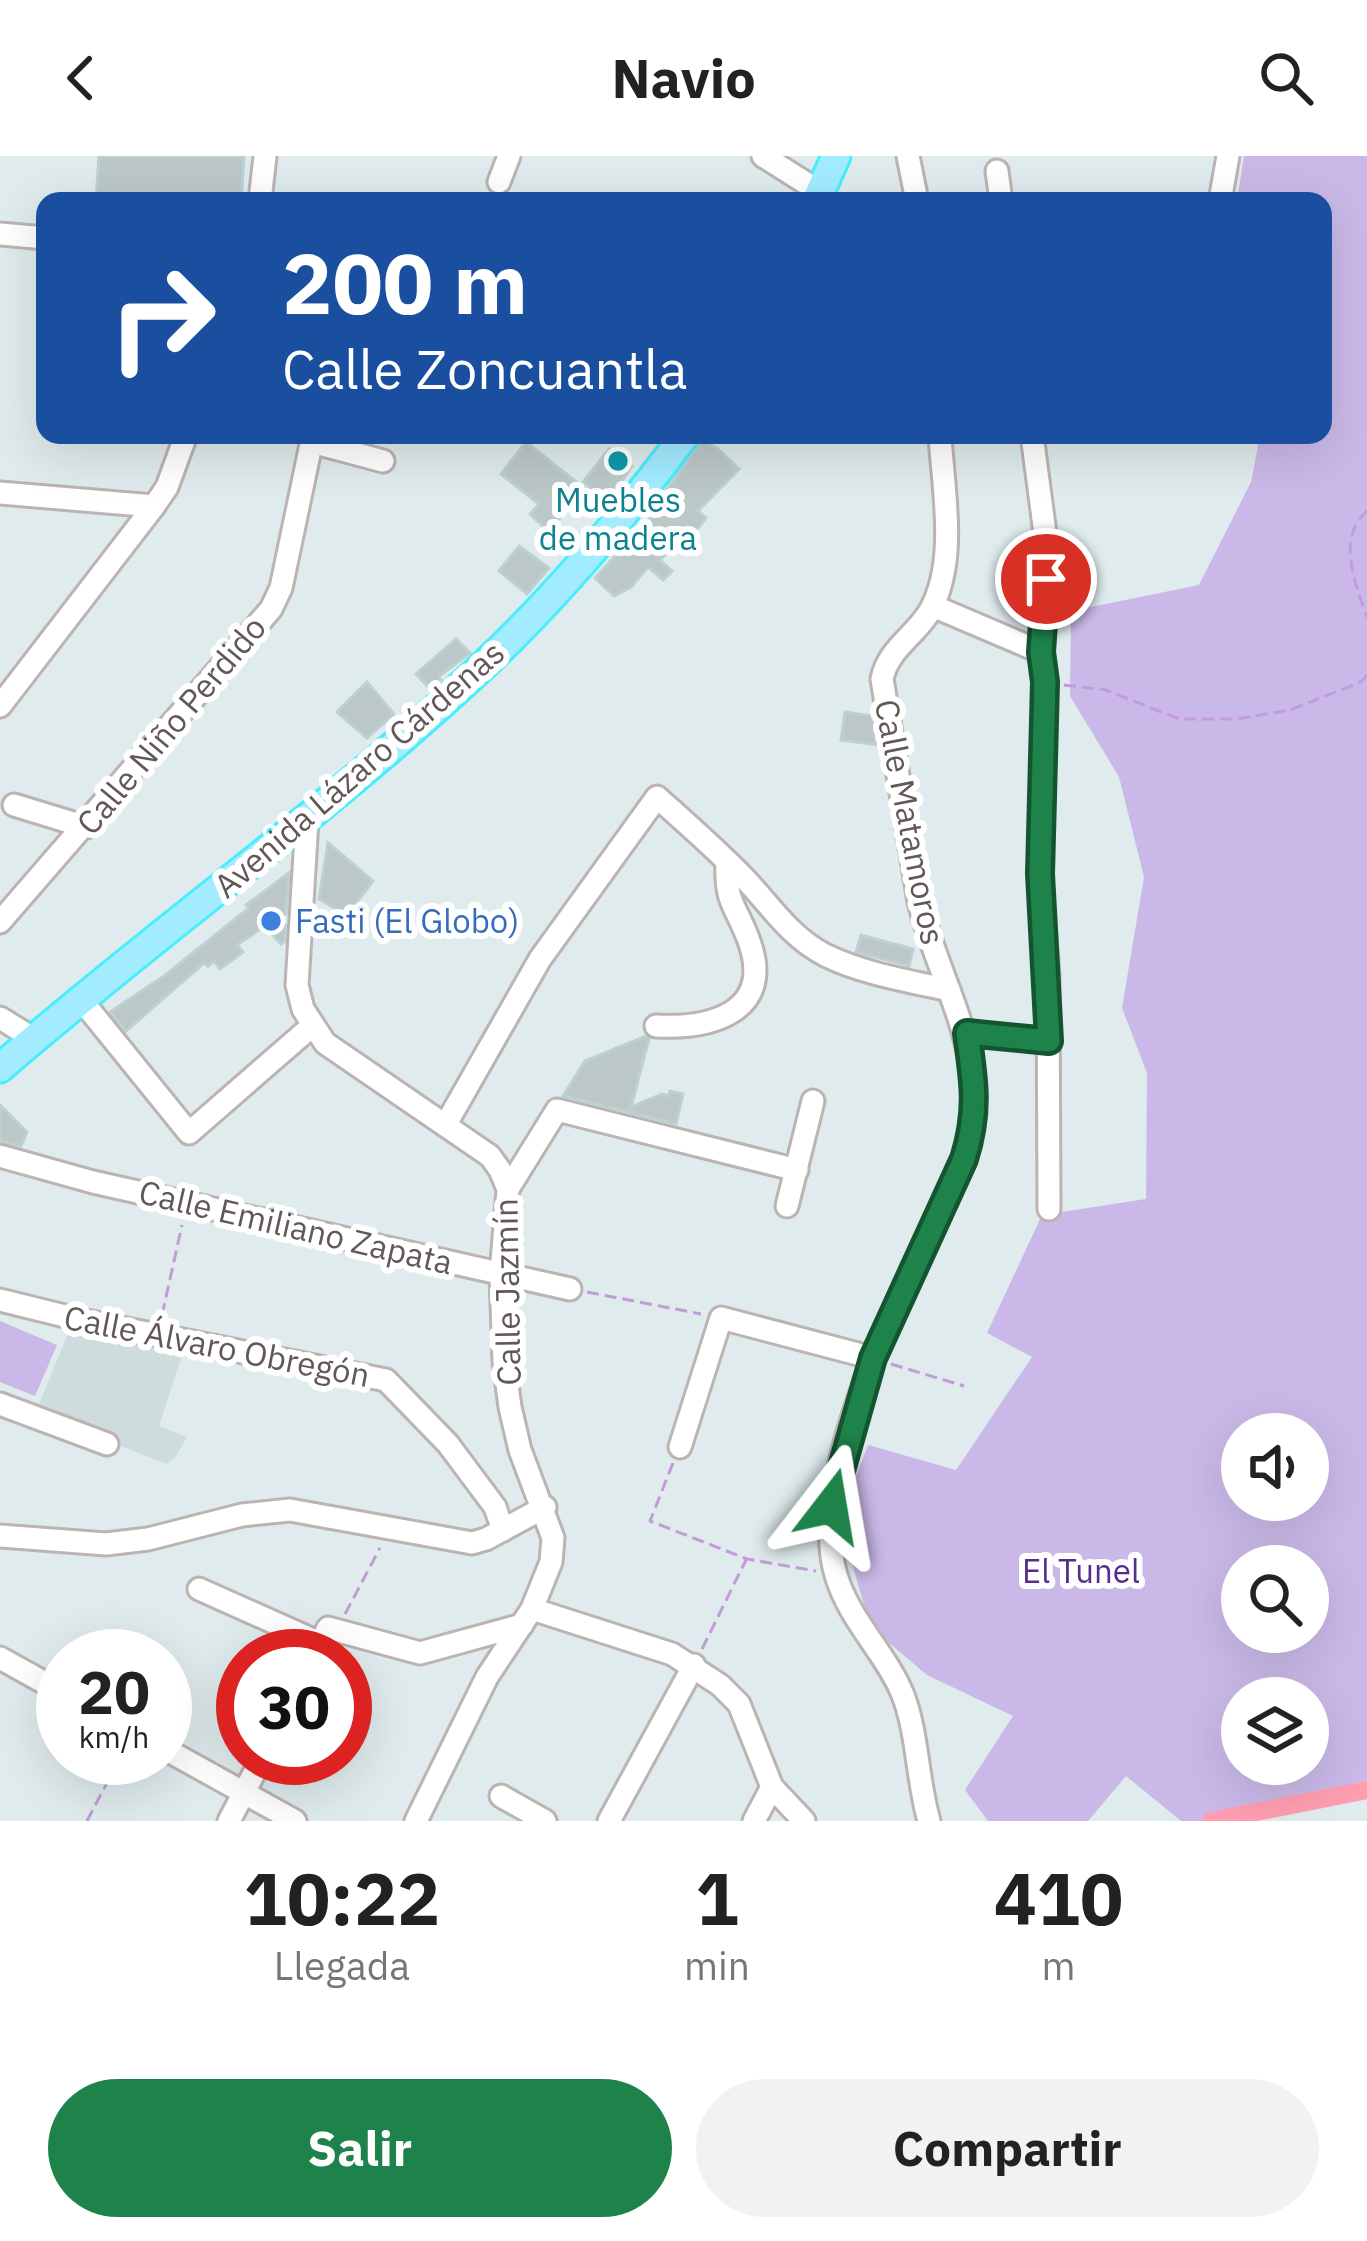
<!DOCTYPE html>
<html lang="es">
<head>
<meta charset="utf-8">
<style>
  body { margin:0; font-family:"IBM Plex Sans",sans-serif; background:#f2f2f2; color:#222; height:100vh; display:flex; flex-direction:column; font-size:45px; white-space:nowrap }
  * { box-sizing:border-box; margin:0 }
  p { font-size:39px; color:#767676 }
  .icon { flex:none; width:66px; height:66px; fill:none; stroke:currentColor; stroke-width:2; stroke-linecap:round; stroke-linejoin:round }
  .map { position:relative; height:1665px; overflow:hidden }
  .details { display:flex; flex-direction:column; background:#fff; flex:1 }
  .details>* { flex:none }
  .hud { position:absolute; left:36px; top:36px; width:1296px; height:252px; border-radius:24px; box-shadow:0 12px 48px #0002; background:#1a4fa0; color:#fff; overflow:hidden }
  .tools { position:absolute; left:1221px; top:1257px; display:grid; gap:24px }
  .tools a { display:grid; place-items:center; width:108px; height:108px; border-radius:50%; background:#fff; box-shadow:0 12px 48px #0002; font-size:60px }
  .speed { position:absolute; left:36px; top:1473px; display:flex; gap:24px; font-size:60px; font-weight:700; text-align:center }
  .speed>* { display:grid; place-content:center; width:156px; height:156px; border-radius:50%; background:#fff; box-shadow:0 12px 48px #0002; line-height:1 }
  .speed small { font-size:30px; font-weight:400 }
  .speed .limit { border:18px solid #d22; background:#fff; color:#111 }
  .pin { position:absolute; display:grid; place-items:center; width:102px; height:102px; color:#fff; margin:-51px; border:6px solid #fff; border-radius:50%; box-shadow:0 3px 12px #0007 }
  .me { position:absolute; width:132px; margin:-66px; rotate:14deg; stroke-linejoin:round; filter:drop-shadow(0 0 9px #0008) }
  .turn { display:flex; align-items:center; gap:42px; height:252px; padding:0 48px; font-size:54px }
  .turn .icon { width:156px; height:156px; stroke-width:2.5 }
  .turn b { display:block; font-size:84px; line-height:102px }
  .eta { display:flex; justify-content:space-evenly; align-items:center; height:204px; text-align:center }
  .eta b { font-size:72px; font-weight:700; line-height:84px }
  .cta { display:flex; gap:24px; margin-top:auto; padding:24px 48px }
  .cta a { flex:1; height:138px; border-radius:72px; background:#1e834b; color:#fff; font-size:48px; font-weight:700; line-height:138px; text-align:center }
  .cta a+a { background:#f2f2f2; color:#222 }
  header { display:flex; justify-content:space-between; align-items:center; height:156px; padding:0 48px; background:#fff; font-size:54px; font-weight:700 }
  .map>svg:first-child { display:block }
  .education { fill:#cedcdd }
  .green { fill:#cab9e8; fill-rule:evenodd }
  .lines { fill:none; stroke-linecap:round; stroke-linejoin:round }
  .canal { stroke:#ff9eb1; stroke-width:18 }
  .building { fill:#bcc7c8; stroke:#bdd1d2; stroke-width:3 }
  .minor-casing { stroke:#bcb3b3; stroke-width:27 }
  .major-casing { stroke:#47eefe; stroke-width:33 }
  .path { stroke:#c39bdb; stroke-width:3; stroke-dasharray:12 6; stroke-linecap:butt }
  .minor { stroke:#fff; stroke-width:21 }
  .major { stroke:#a3ecff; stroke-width:27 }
  .route-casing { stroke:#145531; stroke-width:30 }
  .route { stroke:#1e834b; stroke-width:21 }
  .culture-dot { fill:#0f9aa8; stroke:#fff; stroke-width:4.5 }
  .shop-dot { fill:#3f7fe0; stroke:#fff; stroke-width:4.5 }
  .labels { text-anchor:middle; stroke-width:12; stroke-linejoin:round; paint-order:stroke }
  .culture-label { font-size:33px; fill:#0d838f; stroke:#fff }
  .street-label { font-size:33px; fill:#625859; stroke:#fff }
  .shop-label { font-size:33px; fill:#366cbe; stroke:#fff; text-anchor:start }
  .park-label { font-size:33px; fill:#552e8c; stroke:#fff }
</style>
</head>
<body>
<header><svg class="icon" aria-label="back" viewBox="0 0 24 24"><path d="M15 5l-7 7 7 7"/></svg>Navio<svg class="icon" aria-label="search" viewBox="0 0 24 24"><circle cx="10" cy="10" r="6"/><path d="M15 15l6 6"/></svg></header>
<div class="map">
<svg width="1367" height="1665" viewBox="0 0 1367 1665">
  <rect width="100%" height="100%" fill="#dfebed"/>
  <path class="education" d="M69 1175 183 1196 159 1270 187 1281 175 1302 166 1308 36 1256Z"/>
  <g class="green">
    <path d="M1244 0H1367V1625L1210 1665H1181L1126 1620 1088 1665H988L965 1634 1013 1560 927 1519 870 1471 840 1363 868 1289 956 1314 1032 1201 987 1177 1042 1059 1146 1043 1147 917 1122 852 1144 721 1119 621 1070 540 1071 455 1199 429 1251 326 1260 279H1323V45H1237ZM1242 1278H1308V1344H1242ZM1242 1410H1308V1476H1242ZM1242 1542H1308V1608H1242Z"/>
    <path d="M0 1165 57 1189 35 1240 0 1226Z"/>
  </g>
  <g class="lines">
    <path class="canal" d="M1211 1665 1367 1634"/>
  </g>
  <g class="building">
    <path d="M99 0H244L241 45H96Z"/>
    <path d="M702 285 717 292 739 313 698 355 706 362 696 375 685 384 682 381 660 404 672 415 663 424 648 411 631 431 614 440 595 422 655 357 662 347 659 344Z"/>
    <path d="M526 286 584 332 549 376 530 358 539 348 501 318Z"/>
    <path d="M609 293 632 310 608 346 583 326Z"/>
    <path d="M519 390 549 412 527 438 499 415Z"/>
    <path d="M456 483 470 497 438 521 441 524 430 533 416 518Z"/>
    <path d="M367 526 394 558 367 582 337 556Z"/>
    <path d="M845 556 873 560 878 589 841 584Z"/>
    <path d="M328 687 373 725 347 759 319 743Z"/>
    <path d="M289 717 286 758 278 761 286 770 285 785 281 788 265 770 237 789 243 796 220 813 214 805 208 810 204 807 126 875 110 856 164 820 249 752 246 749Z"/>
    <path d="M861 779 913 793 909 810 856 796Z"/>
    <path d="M646 880 649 883 631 951 662 938 669 940 670 935 683 938 676 968 563 940 585 905Z"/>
    <path d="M0 949 27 976 21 990 0 985Z"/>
  </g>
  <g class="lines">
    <g class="minor-casing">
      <g id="minor">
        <path d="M763 0 820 36"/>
        <path d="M908 0 917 45"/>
        <path d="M997 15 1001 45"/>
        <path d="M499 26 509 0"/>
        <path d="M260 45 265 0"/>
        <path d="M1220 45 1228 0"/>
        <path d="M0 78 45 82"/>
        <path d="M1032 279 1046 385 1041 496 1045 526 1040 718 1048 819 1049 1053"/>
        <path d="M312 286 383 305"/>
        <path d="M0 337 154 350"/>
        <path d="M933 450 1041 496"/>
        <path d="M0 550 154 350 167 331 186 279"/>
        <path d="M14 649 86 671"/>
        <path d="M307 664 297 829 303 853 325 887 490 1000 500 1014 508 1033 501 1118 504 1206 510 1251 520 1294 553 1382 551 1406 532 1453 487 1521 416 1665"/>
        <path d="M0 766 271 453 281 432 313 279"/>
        <path d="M83 846 189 977 312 870"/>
        <path d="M0 862 34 883"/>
        <path d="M656 870C711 873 775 856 749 785 736 749 725 748 727 706"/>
        <path d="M967 877 1049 885"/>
        <path d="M446 968 540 803 657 641C687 668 717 694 745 723 772 751 789 780 825 799 864 818 908 825 949 834"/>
        <path d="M0 1000 93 1026 570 1133"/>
        <path d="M508 1033 557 954 797 1014"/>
        <path d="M787 1050 813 945"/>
        <path d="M0 1144 81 1164 386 1224 448 1288 495 1351 503 1374"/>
        <path d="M0 1248 107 1288"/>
        <path d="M680 1291 721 1162 873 1202"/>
        <path d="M0 1380 106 1388 148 1383 242 1359 290 1354 472 1387 486 1383 545 1351"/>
        <path d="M199 1433 320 1487"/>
        <path d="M532 1453 672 1498 720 1529 739 1548 772 1631 804 1665"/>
        <path d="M314 1500 328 1472 420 1497 522 1469"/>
        <path d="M0 1502 63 1537"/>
        <path d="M165 1593 295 1665"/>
        <path d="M501 1640 545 1665"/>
        <path d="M229 1665 262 1602"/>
        <path d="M609 1665 694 1509"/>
        <path d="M754 1665 772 1631"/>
        <path d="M929 1665C917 1624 918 1578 903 1539 886 1497 849 1464 836 1419 804 1315 919 1101 964 1003 995 906 943 838 919 746L882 523C888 493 915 480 930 455 958 404 943 334 940 279"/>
      </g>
    </g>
    <g class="major-casing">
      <g id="major">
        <path d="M816 45 836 0"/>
        <path d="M0 912C159 774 332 652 486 507 559 438 625 359 685 279"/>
      </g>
    </g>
    <g class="path">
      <path d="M1367 355C1336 382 1355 428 1367 461"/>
      <path d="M1064 529 1106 534 1179 563H1236L1290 554 1361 526 1367 519"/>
      <path d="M587 1136 701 1158"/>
      <path d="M162 1159 182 1069"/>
      <path d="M891 1208 964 1230"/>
      <path d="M673 1307 650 1365 747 1403 816 1415"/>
      <path d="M345 1458 380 1392"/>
      <path d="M702 1493 746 1404"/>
      <path d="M87 1665 120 1602"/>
    </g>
    <use href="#minor" class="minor"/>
    <use href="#major" class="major"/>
  </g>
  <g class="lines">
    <g class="route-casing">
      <path id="route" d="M831 1350 873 1202 964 1003C979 956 974 925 967 877L1049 885 1040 718 1045 526 1041 496 1046 423"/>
    </g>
    <use href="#route" class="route"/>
  </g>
  <circle class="culture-dot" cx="618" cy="305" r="12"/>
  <circle class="shop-dot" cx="271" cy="765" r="12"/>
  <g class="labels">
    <g class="culture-label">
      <text x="618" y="356">Muebles<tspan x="618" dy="38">de madera</tspan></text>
    </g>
    <g class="street-label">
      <text transform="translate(171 569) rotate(-50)" y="12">Calle Niño Perdido</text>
      <text transform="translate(359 613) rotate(-41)" y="12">Avenida Lázaro Cárdenas</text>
      <text transform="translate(910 666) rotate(79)" y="12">Calle Matamoros</text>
      <text transform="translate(296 1071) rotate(13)" y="12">Calle Emiliano Zapata</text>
      <text transform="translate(507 1136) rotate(-91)" y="12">Calle Jazmín</text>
      <text transform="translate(217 1190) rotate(11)" y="12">Calle Álvaro Obregón</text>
    </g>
    <g class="shop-label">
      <text x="295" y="777">Fasti (El Globo)</text>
    </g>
    <g class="park-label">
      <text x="1081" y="1427">El Tunel</text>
    </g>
  </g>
</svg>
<div class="tools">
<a><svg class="icon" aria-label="sound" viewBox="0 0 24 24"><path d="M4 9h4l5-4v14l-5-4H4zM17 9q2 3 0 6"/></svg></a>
<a><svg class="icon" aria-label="search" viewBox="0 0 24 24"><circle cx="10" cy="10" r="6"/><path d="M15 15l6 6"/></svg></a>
<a><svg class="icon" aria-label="layers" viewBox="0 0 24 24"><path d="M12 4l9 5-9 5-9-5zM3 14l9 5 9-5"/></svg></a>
</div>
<div class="speed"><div>20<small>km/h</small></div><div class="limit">30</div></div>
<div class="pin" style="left:1046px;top:423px;background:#d93025"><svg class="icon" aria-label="arrive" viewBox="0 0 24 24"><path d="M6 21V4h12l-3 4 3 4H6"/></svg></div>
<svg class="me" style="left:831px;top:1350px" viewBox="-20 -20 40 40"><path d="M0-17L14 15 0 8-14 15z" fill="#1e834b" stroke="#fff" stroke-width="4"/></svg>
<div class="hud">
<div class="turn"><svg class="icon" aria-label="right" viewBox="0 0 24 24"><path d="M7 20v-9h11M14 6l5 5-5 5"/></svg><div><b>200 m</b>Calle Zoncuantla</div></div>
</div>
</div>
<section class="details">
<div class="eta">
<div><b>10:22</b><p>Llegada</p></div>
<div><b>1</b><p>min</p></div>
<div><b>410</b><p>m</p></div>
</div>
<div class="cta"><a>Salir</a><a>Compartir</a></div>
</section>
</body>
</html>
